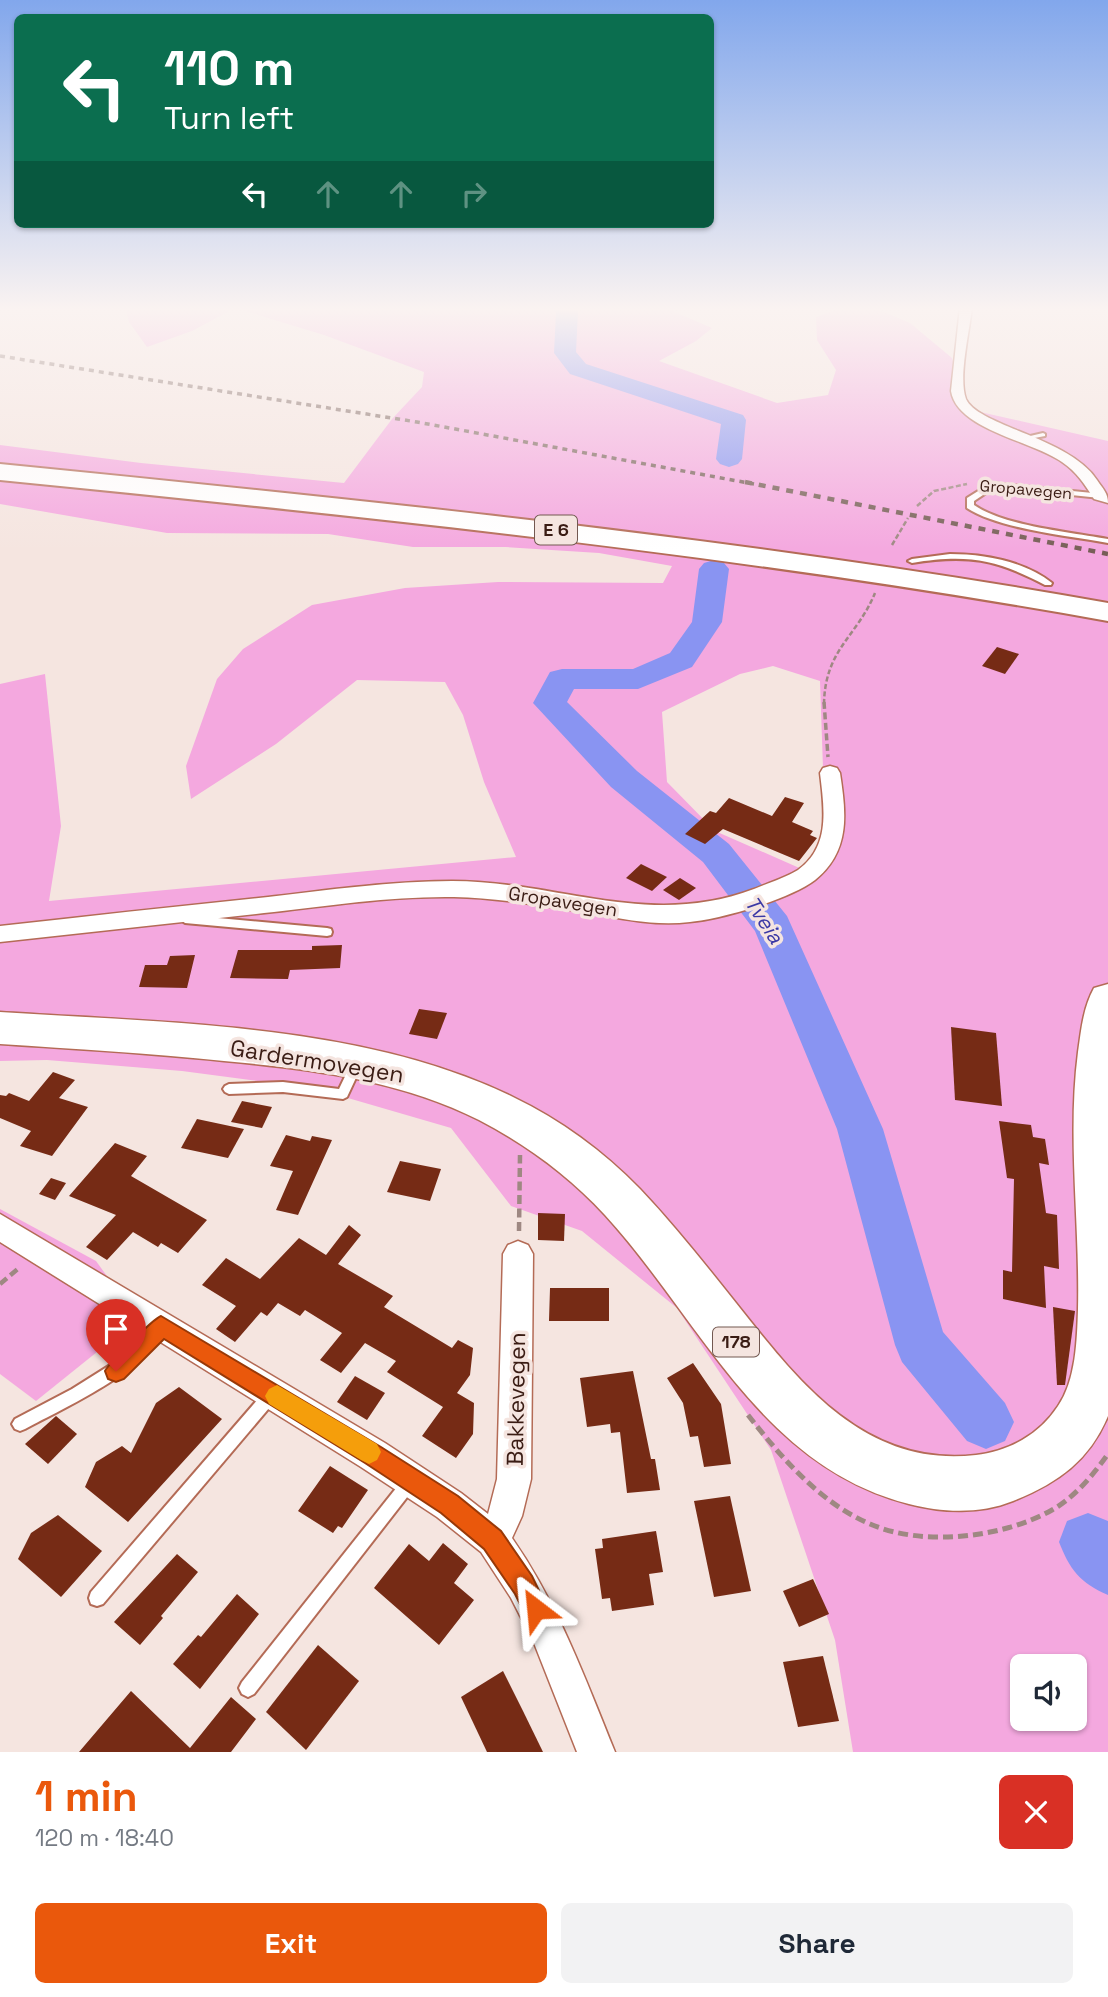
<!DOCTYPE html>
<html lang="en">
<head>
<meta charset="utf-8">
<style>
  body { margin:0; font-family:"Space Grotesk",sans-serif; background:#f2f2f3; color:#1f2937; height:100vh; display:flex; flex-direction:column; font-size:26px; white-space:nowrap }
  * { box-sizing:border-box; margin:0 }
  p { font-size:23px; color:#747a83 }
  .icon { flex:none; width:38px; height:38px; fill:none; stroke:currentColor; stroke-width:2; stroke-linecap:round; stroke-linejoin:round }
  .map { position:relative; height:1752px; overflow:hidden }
  .panel { display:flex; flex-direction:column; background:#fff; flex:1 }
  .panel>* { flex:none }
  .banner { position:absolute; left:14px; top:14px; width:700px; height:214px; border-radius:10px; box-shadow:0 2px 5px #0004; background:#0b6e4f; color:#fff; overflow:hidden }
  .fabs { position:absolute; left:1010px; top:1654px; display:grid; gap:14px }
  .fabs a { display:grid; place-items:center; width:77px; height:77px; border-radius:10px; background:#fff; box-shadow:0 2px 5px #0004; font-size:35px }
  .pin { position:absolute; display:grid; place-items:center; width:60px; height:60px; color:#fff; margin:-72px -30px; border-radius:50% 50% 50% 0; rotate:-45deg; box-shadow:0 0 7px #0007 }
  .pin .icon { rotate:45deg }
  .me { position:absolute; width:77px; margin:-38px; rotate:331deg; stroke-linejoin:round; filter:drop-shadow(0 0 5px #0008) }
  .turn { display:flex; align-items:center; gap:24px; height:147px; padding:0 35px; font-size:32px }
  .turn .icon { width:91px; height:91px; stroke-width:2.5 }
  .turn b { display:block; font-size:49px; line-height:60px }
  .lanes { display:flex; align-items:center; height:66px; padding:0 35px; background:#0003; justify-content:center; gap:35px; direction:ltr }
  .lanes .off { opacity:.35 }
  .round { display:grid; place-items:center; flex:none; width:74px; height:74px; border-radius:10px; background:#f2f2f3 }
  .summary { display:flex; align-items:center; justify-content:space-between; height:119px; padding:0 35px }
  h1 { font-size:42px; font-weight:600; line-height:52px; color:#ea580c }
  .action { display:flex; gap:14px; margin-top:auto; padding:14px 35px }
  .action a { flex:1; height:80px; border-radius:10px; background:#ea580c; color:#fff; font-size:28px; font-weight:600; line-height:80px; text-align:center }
  .action a+a { background:#f2f2f3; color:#1f2937 }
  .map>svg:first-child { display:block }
  .green { fill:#f4a8df; fill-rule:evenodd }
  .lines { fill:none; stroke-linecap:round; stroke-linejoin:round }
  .river { fill:#8994f2; fill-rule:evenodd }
  .building { fill:#762b15 }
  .lane-casing { stroke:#b46b56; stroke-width:4 }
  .street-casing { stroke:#b46b56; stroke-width:3 }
  .primary-casing { stroke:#b46b56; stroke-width:3 }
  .highway-casing { stroke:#b46b56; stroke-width:4 }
  .path-far3 { stroke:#9e8882; stroke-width:2.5; stroke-dasharray:5 2.5; stroke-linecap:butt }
  .path-far2 { stroke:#9e8882; stroke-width:3.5; stroke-dasharray:7 3.5; stroke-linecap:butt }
  .path-far1 { stroke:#9e8882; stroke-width:4.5; stroke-dasharray:9 4.5; stroke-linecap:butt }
  .path { stroke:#9e8882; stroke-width:5; stroke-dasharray:10 5; stroke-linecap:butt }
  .lane { fill:#fff; fill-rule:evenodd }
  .street { fill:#fff; fill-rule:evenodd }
  .primary { fill:#fff; fill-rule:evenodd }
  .highway { fill:#fff; fill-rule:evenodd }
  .rail-far1 { stroke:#775e57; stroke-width:3.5; stroke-dasharray:5 5; stroke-linecap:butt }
  .rail { stroke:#775e57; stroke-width:4.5; stroke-dasharray:7 7; stroke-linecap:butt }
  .route { fill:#ea580c; stroke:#983908; stroke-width:2 }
  .slow { fill:#f59e0b }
  .labels { text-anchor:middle; stroke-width:7; stroke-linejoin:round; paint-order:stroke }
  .far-street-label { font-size:16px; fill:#3a1c14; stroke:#f5e5e0 }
  .shield { fill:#f5e5e0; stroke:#725851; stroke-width:2 }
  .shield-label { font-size:18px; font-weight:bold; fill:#3a1c14 }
  .street-label { font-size:19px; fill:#3a1c14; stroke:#f5e5e0 }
  .water-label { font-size:21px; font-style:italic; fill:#3b39a5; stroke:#f5e5e0 }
  .near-street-label { font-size:23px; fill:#3a1c14; stroke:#f5e5e0 }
</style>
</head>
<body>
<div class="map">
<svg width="1108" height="1752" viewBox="0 0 1108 1752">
  <rect width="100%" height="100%" fill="#f5e5e0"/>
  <g class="green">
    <path d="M125 307H663L712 328 696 341 659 361 777 403 828 395 836 370 817 340 816 317 844 307H872L910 323 952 358 967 409 1108 441V1752H853L835 1640 771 1450 677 1308 582 1231 511 1206 451 1128 317 1089 182 1071 47 1060 0 1061V684L45 674 61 826 49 901 516 857 484 782 463 715 445 682 357 680 276 744 191 799 186 766 217 679 243 649 312 605 405 588 498 582 663 583 672 566 599 553 506 547H413L328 534 167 533 0 504V445L141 463 344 483 392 419 422 387 424 372 324 335 235 308 192 331 147 347 129 322ZM773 666 820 681 823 768 834 843 813 874 715 831 667 782 662 712 740 674ZM1022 1666H1074V1718H1022Z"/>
    <path d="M0 1209 96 1261 138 1319 36 1401 0 1374Z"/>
  </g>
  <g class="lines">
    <g class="river">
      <path d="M551 307H575L578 311 576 352 586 364 743 415 746 420 742 459 738 464 729 467 720 464 716 459 721 424 570 374 554 353 556 313Z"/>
      <path d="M714 560 724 563 729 569 722 622 692 667 638 689H574L567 702 637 771 729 844 787 916 883 1129 943 1332 1005 1403 1014 1422 1005 1441 986 1449 967 1441 902 1362 895 1345 837 1129 755 931 703 862 611 787 533 703 550 672 562 669H633L670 653 692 622 699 569 704 563Z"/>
      <path d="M1088 1513 1108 1521V1595C1080 1583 1070 1570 1059 1542L1067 1521Z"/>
    </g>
  </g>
  <g class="building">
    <path d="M997 647 1019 654 1005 674 982 666Z"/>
    <path d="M785 797 804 803 792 822 813 831 810 835 817 838 799 861 723 829 705 844 685 834 710 811 716 813 729 798 772 816Z"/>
    <path d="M641 864 667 877 652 891 626 878Z"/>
    <path d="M680 878 696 888 679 900 663 890Z"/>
    <path d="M342 945 340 968 290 970 288 979 230 978 238 950H312V946Z"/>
    <path d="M195 955 187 988 139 987 145 965H167L170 956Z"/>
    <path d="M419 1009 447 1013 437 1039 409 1034Z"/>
    <path d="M951 1027 996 1033 1002 1106 955 1100Z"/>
    <path d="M53 1072 75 1080 59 1098 88 1107 52 1156 20 1146 31 1131 0 1118V1095L6 1096 9 1093 29 1101Z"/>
    <path d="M242 1101 272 1107 262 1128 231 1122Z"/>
    <path d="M197 1119 244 1129 228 1158 181 1148Z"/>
    <path d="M999 1121 1031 1125 1033 1137 1045 1139 1049 1165 1039 1163 1046 1213 1057 1215 1059 1269 1044 1266 1046 1308 1003 1299V1270L1012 1272 1014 1179 1007 1178Z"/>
    <path d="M286 1135 310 1141 312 1136 332 1140 298 1215 276 1210 293 1171 270 1166Z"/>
    <path d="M115 1143 147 1156 131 1176 207 1220 178 1253 161 1243 158 1247 133 1232 107 1260 86 1247 116 1215 69 1196Z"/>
    <path d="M400 1161 441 1169 430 1201 387 1192Z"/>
    <path d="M51 1178 66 1183 55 1200 39 1194Z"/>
    <path d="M538 1213 565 1214 564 1241 538 1240Z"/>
    <path d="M349 1225 361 1235 338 1264 393 1296 384 1307 452 1348 458 1340 473 1348 470 1375 457 1393 474 1403 473 1434 456 1458 422 1436 443 1407 387 1372 396 1361 365 1343 341 1373 320 1360 342 1333 305 1310 300 1316 278 1303 267 1316 261 1312 235 1342 216 1329 236 1306 202 1285 226 1258 260 1279 299 1238 326 1255Z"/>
    <path d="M550 1288H609V1321H549Z"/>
    <path d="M1053 1307 1075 1311 1065 1385H1057Z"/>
    <path d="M693 1363 721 1404 731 1464 704 1467 698 1436 690 1437 683 1403 667 1378Z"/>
    <path d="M633 1371 651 1459H655L660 1490 627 1493 620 1432 611 1433 610 1424 587 1427 580 1378Z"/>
    <path d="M355 1376 385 1393 367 1420 337 1402Z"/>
    <path d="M179 1387 222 1419 128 1522 85 1487 96 1462 122 1446 131 1453 156 1403Z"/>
    <path d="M56 1416 77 1434 48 1464 25 1444Z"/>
    <path d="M330 1466 368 1490 342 1528 338 1526 333 1533 298 1511Z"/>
    <path d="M730 1496 751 1591 714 1597 694 1501Z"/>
    <path d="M58 1515 102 1551 61 1597 18 1559 31 1533Z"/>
    <path d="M656 1531 663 1572 649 1574 654 1605 612 1611 610 1598 602 1599 595 1549 603 1548 602 1539Z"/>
    <path d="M443 1543 468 1564 454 1583 474 1600 439 1645 374 1588 409 1544 429 1561Z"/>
    <path d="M177 1554 198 1572 161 1616 163 1618 140 1645 114 1622Z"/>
    <path d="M813 1579 829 1614 799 1627 783 1591Z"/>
    <path d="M237 1594 259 1614 200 1689 173 1664 198 1635 201 1637Z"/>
    <path d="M318 1645 359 1681 306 1750 266 1712Z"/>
    <path d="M823 1656 839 1721 798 1727 783 1662Z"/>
    <path d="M503 1671 523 1711 543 1752H487L461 1697Z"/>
    <path d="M131 1691 190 1748 231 1697 256 1719 231 1752H79Z"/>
  </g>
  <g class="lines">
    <g class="lane-casing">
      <g id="lane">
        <path d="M1043 433 1045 434V436L1029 439 1026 437Z"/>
        <path d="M991 483 1103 494 1104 496 1100 498 995 487 974 501V505C1004 526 1071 532 1108 539V543C1069 536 999 529 967 508V498Z"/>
        <path d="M950 554C984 554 1024 561 1052 583L1051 585H1045C996 559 967 554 912 563L908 561 912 559Z"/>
        <path d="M185 915 327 928 331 929 332 932 331 935 327 936 185 923 180 919Z"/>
        <path d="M355 1062 359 1064 361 1067 347 1097 343 1099 283 1092 229 1094 225 1092 223 1089 225 1086 229 1084 283 1082 339 1089 351 1064Z"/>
        <path d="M159 1321 164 1323 166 1328C146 1371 66 1407 25 1429L20 1431 15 1429 12 1424 15 1419 72 1389 107 1367 140 1340 154 1323Z"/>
        <path d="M270 1389 275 1391 277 1396 275 1401 103 1604 97 1606 91 1604 89 1598 91 1592 265 1391Z"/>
        <path d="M410 1474 415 1477 418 1482 415 1487 254 1694 248 1697 242 1694 239 1688 242 1682 405 1477Z"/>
      </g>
    </g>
    <g class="street-casing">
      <g id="street">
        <path d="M960 307H972C970 329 958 378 966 399 978 426 1070 438 1097 480 1103 489 1108 493 1108 503L1094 499C1085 485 1077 472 1062 462 1033 441 957 430 951 391Z"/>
        <path d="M830 766 837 768 840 773C846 813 851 851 815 880 790 899 722 919 690 922 658 926 627 920 596 914 549 907 501 898 454 897 394 896 333 905 274 912 183 922 91 932 0 942V926C89 916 179 906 268 897 329 890 391 881 452 881 558 881 649 929 754 889 768 883 785 878 798 870 831 846 824 808 820 773L823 768Z"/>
        <path d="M0 1214 385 1443 461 1493 488 1514 497 1479 503 1254 508 1245 518 1241 528 1245 533 1254 531 1479 522 1516 512 1538C558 1604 585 1678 615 1752H577L534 1643 511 1598 481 1552 437 1517 361 1467 0 1242Z"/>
      </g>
    </g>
    <g class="primary-casing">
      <path id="primary" d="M1108 984V1416C1089 1461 1058 1483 1013 1501 981 1514 943 1513 909 1504 760 1466 701 1320 605 1215 569 1176 527 1145 479 1120 400 1080 311 1069 224 1061 149 1053 75 1049 0 1044V1012C165 1023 363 1023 513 1097 561 1120 603 1151 640 1189 674 1225 705 1264 736 1303 798 1381 864 1468 976 1455 1009 1451 1039 1435 1058 1406 1076 1380 1077 1340 1078 1309 1080 1224 1067 1137 1078 1052 1081 1031 1083 1008 1094 988Z"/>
    </g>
    <g class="highway-casing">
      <path id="highway" d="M0 464C371 501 741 538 1108 603V621C741 555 371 517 0 480Z"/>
    </g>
    <g class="path-far3">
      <path d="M917 506 934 491 967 484"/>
      <path d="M892 545 908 518"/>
      <path d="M824 704C825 649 857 637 875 593"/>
    </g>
    <path class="path-far2" d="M824 702 828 757"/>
    <g class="path-far1">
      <path d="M519 1231 520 1155"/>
      <path d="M0 1284 20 1267"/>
    </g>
    <path class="path" d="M748 1415C781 1457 820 1503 870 1524 923 1547 1002 1538 1052 1510 1075 1497 1093 1475 1108 1454"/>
    <use href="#lane" class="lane"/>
    <use href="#street" class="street"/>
    <use href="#primary" class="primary"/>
    <use href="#highway" class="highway"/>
    <path class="rail-far1" d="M0 356 417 422 754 484"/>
    <path class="rail" d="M745 482 1108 554"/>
  </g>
  <linearGradient id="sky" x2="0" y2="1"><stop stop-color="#82a7ec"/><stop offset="0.56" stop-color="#faf3f1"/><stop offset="1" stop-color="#faf3f1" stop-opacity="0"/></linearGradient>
  <rect width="1108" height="552" fill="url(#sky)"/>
  <path class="route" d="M161 1316 381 1447 458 1496 501 1531 532 1576 548 1609 545 1618 536 1621 527 1618 515 1594 484 1549 441 1513 365 1463 164 1339 124 1379 116 1382 108 1379 105 1371C109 1363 153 1319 161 1316Z"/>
  <path class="slow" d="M277 1385 377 1444 381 1452 377 1460 369 1464 361 1460 269 1404 265 1396 269 1389Z"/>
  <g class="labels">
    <g class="far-street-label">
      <text transform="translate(1026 489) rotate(5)" y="6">Gropavegen</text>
    </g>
    <g class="shield">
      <rect x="535" y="515.5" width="42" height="29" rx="5"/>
      <rect x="713" y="1327.5" width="46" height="29" rx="5"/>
    </g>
    <g class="shield-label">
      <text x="556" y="536">E 6</text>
      <text x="736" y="1348">178</text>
    </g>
    <g class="street-label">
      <text transform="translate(563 901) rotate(9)" y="7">Gropavegen</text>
    </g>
    <g class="water-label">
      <text transform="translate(764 920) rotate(57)" y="7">Tveia</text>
    </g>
    <g class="near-street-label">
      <text transform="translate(317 1061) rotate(9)" y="8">Gardermovegen</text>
      <text transform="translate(516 1399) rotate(-89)" y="8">Bakkevegen</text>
    </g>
  </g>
</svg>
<div class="fabs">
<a><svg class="icon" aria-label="sound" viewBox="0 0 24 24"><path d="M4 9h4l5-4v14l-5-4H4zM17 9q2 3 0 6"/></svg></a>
</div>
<div class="pin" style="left:116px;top:1371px;background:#d93025"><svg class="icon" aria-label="arrive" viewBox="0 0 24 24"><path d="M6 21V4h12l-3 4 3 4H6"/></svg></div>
<svg class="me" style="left:536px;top:1609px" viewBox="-20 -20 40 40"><path d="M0-17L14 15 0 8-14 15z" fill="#ea580c" stroke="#fff" stroke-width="4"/></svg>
<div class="banner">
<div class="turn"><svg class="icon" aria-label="left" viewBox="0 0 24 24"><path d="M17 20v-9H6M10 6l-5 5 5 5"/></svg><div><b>110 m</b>Turn left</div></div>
<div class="lanes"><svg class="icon" aria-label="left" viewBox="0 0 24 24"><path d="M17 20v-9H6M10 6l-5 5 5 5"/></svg><svg class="icon off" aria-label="ahead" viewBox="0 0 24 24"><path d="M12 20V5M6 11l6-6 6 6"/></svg><svg class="icon off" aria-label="ahead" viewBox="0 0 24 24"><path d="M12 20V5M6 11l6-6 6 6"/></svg><svg class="icon off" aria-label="right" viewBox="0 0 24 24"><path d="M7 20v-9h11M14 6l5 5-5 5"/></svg></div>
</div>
</div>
<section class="panel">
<div class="summary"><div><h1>1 min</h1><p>120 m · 18:40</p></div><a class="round" style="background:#d93025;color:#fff"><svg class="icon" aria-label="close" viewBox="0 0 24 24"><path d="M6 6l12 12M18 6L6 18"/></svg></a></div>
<div class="action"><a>Exit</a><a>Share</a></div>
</section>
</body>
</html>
